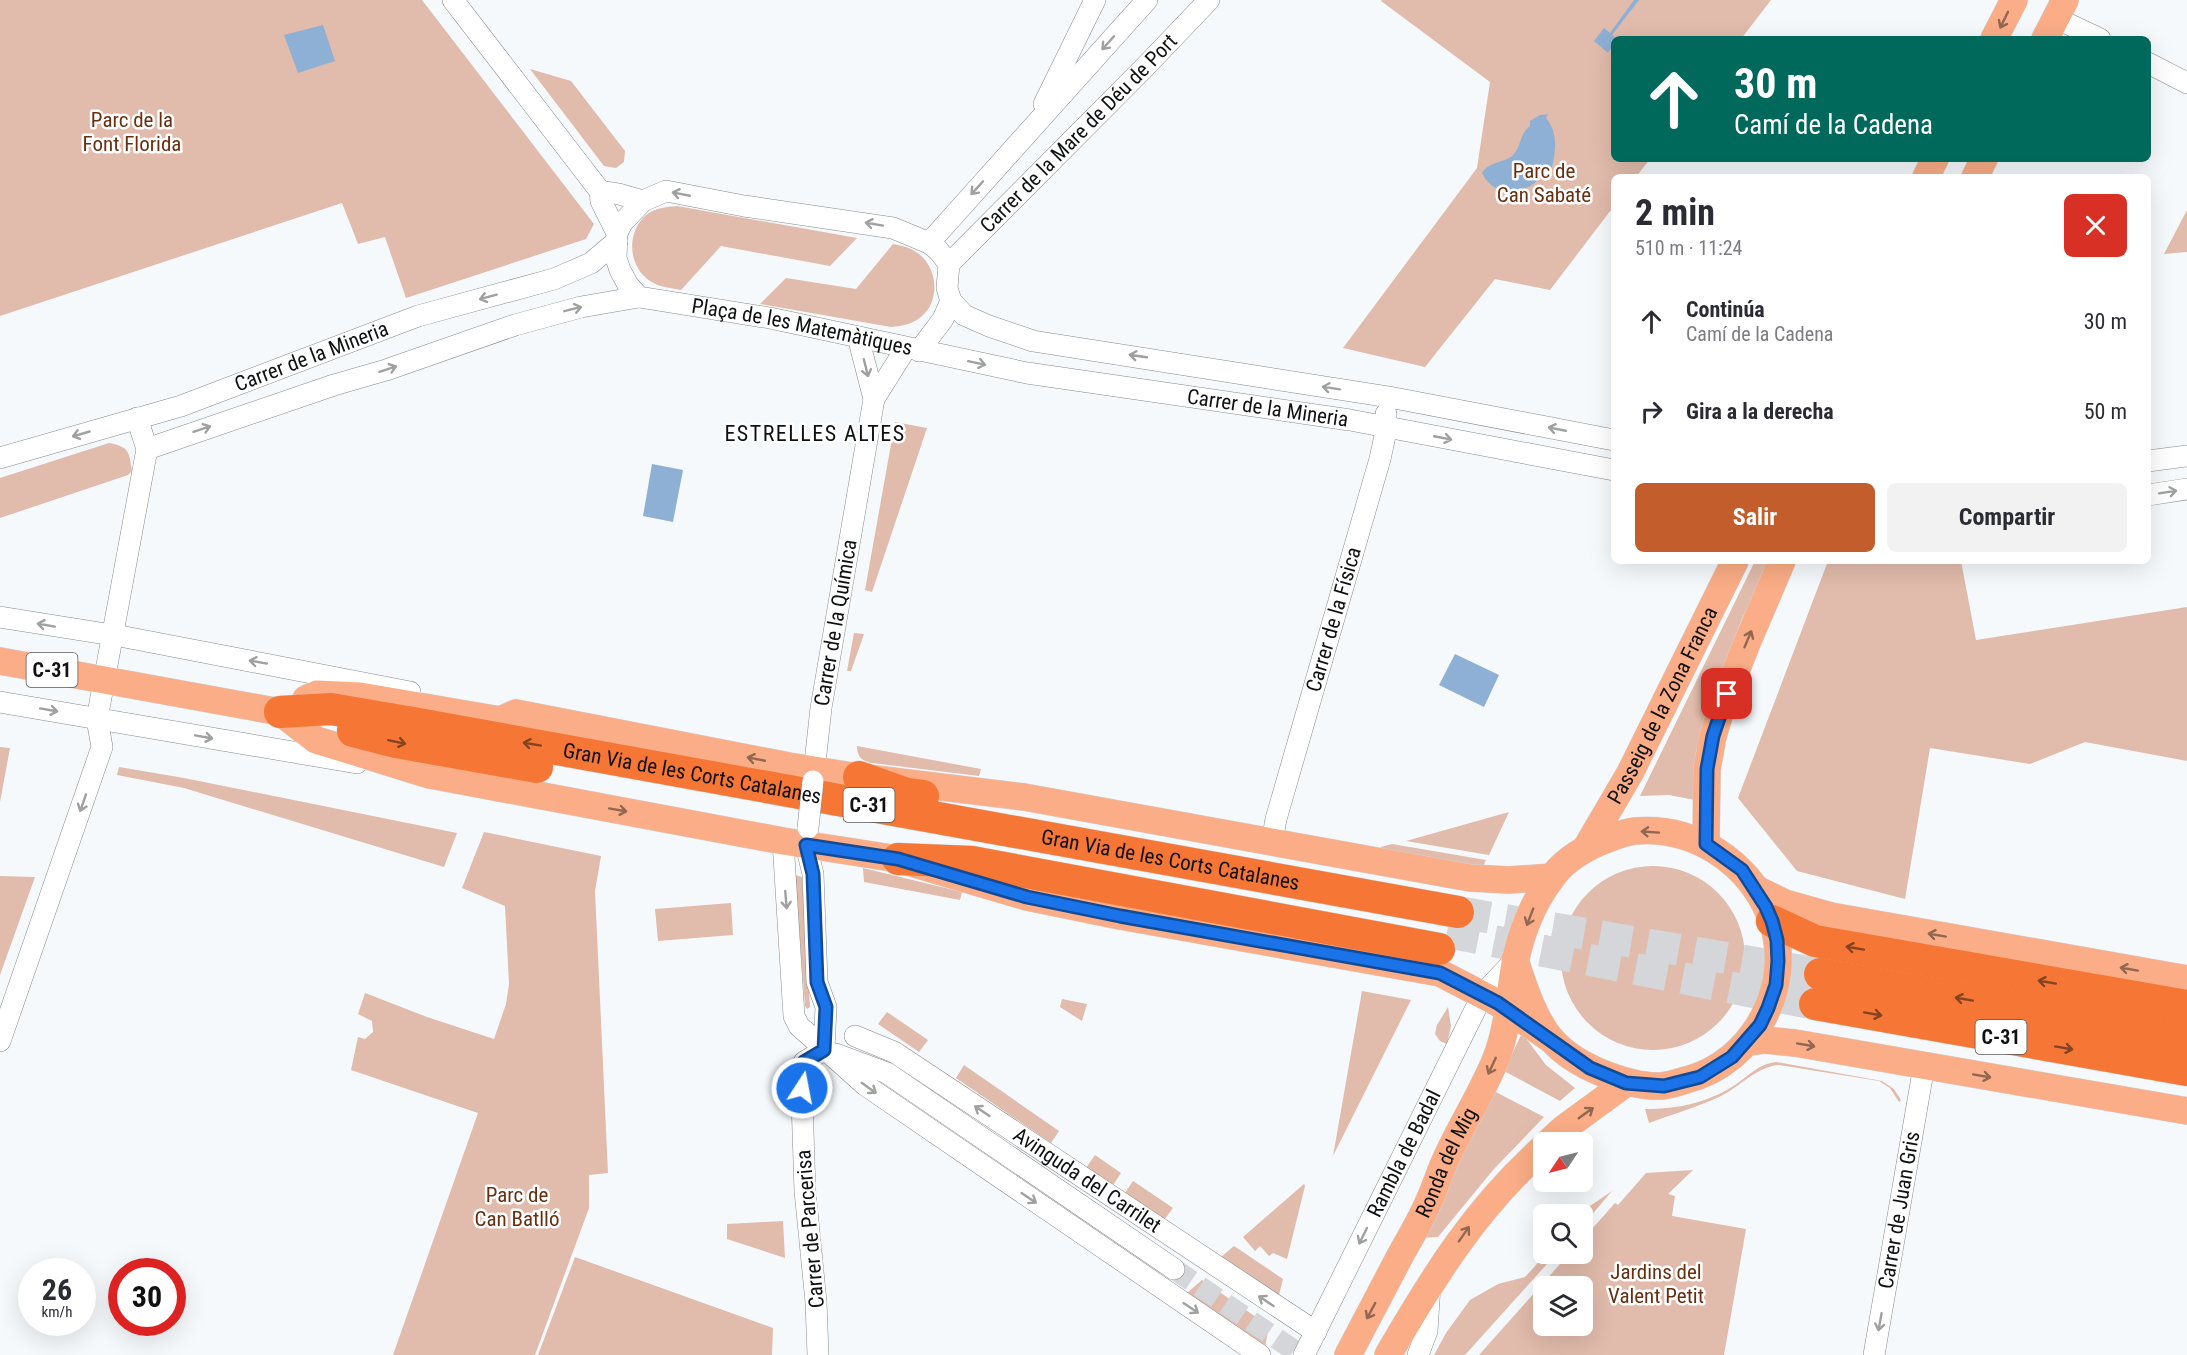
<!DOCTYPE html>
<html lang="es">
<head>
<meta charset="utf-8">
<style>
  body { margin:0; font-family:"Roboto Condensed",sans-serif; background:#f2f2f3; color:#2b2b33; height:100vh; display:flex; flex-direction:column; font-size:22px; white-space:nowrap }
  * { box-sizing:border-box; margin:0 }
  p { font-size:20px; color:#7c7c81 }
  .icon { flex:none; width:33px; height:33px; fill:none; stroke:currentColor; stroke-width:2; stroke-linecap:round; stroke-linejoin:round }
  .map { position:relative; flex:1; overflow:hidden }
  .details { position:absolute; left:1611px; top:174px; width:540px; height:390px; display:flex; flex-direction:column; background:#fff; border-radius:9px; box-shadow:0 6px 24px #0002 }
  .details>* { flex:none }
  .guide { position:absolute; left:1611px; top:36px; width:540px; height:126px; border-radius:9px; box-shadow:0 6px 24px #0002; background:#00695c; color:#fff; overflow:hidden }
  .needle { width:39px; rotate:235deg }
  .buttons { position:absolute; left:1533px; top:1132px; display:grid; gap:12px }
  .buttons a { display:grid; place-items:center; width:60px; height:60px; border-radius:9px; background:#fff; box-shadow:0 6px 24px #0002; font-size:30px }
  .speed { position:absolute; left:18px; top:1258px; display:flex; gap:12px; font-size:30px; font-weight:700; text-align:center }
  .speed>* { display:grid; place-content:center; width:78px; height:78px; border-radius:50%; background:#fff; box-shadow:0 6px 24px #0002; line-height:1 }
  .speed small { font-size:15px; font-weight:400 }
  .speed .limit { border:9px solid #d22; background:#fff; color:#111 }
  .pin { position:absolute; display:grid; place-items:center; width:51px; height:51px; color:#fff; margin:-26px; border-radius:12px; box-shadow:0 3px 9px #0006 }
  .me { position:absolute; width:66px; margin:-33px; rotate:11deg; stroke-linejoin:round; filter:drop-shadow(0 0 4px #0008) }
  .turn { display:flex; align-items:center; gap:21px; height:126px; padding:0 24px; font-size:27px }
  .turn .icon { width:78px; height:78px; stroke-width:2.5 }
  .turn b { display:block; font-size:42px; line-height:51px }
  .round { display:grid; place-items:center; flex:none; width:63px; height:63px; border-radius:9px; background:#f2f2f3 }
  .head { display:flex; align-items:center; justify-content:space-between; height:102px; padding:0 24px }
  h1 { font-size:36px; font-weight:700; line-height:45px }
  .button { display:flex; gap:12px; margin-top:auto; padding:12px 24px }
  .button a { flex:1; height:69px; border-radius:9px; background:#c35e2c; color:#fff; font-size:24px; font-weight:700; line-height:69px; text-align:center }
  .button a+a { background:#f2f2f3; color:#2b2b33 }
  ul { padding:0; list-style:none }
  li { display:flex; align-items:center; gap:18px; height:90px; padding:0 24px }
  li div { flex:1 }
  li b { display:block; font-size:22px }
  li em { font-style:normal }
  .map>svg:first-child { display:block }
  .green { fill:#e1bbab; fill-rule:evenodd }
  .water { fill:#8eb0d5 }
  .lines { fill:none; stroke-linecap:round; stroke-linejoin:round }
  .minor-tunnel { stroke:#d4d6d9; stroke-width:21; stroke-dasharray:21 10; stroke-linecap:butt }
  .highway-tunnel { stroke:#d4d6d9; stroke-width:32; stroke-dasharray:32 16; stroke-linecap:butt }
  .minor-casing { stroke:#878a8c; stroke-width:22 }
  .major-casing { stroke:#d4d4d4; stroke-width:28 }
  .highway-casing { stroke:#d4d4d4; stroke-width:33 }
  .minor { stroke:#fff; stroke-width:21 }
  .major { stroke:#faad86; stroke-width:27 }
  .highway { stroke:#f67635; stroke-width:32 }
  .minor-bridge-casing { stroke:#878a8c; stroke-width:22; stroke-linecap:butt }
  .minor-bridge { stroke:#fff; stroke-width:21 }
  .oneway { stroke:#916752 }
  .oneway2 { stroke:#9fa0a0 }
  .oneway3 { stroke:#834424 }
  .route-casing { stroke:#114b97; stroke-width:15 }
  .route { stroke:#1a73e8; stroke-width:10 }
  .labels { text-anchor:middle; stroke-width:5; stroke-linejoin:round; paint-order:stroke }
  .shield { fill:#fff; stroke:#585859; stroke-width:1.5 }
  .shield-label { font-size:20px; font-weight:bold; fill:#101112 }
  .park-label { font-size:21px; fill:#6a2e0f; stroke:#fff }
  .street-label { font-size:21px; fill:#101112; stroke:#fff }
  .neighbourhood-label { font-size:22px; letter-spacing:1.5px; fill:#101112; stroke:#fff }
</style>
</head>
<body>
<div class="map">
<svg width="2187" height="1355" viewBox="0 0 2187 1355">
  <rect width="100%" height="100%" fill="#f6f9fc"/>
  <g class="green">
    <path d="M0 0H422L594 224 586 239 406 298 385 237 358 244 342 203 0 316Z"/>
    <path d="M1382 0H1771L1741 39H1614V159H1650L1636 177H1614V206L1550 290 1495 279 1425 367 1343 348 1477 168 1490 82 1381 1Z"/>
    <path d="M530 69 571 81 625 151 624 162 616 168 604 166Z"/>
    <path d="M677 206 857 238 830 266 721 246 681 290C670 288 659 287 650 281 628 266 626 233 646 215 655 208 666 207 677 206Z"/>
    <path d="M2187 210V252L2164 254Z"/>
    <path d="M893 244C903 246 912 248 919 254 938 269 940 301 922 316 913 324 903 326 891 327L760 304 786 278 856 289Z"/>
    <path d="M895 422 927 428 872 592 865 590Z"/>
    <path d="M109 443C130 447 129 452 132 471L128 475 0 518V478Z"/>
    <path d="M1755 561 1769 563 1741 621 1721 675 1695 800 1669 795 1640 796Z"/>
    <path d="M1828 561H1961L1976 640 2187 607V761L2085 742 2030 764 1930 748 1905 899 1797 871 1738 798Z"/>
    <path d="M854 633 864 634 851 671H847Z"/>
    <path d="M857 746 981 769 979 776 872 763C862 761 857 757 857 746Z"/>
    <path d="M0 747 10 748 0 802Z"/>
    <path d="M119 767 184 778 457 833 444 867 184 788 117 775Z"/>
    <path d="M1509 812 1489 855 1406 841Z"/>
    <path d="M484 832 601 856 595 891 608 1173 589 1175V1208L535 1355H393L478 1113 351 1070 358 1037 365 1039 373 1032 372 1021 358 1014 365 993 427 1017 494 1039 506 1004 509 984 505 906 462 888Z"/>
    <path d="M1392 844 1486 860 1482 869 1381 850V847Z"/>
    <circle cx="1653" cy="958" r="92"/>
    <path d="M863 868 962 892 960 900 864 882Z"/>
    <path d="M795 875 802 877 810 1007 807 1009 805 1006Z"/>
    <path d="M0 876 35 877 0 975Z"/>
    <path d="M731 903 733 935 658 941 655 909Z"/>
    <path d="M1362 991 1411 1000 1333 1156Z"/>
    <path d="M1062 999 1087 1004 1082 1021 1060 1007Z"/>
    <path d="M1448 1007 1451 1026 1447 1044 1440 1041 1435 1034 1437 1025Z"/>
    <path d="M887 1012 928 1040 919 1052 878 1024Z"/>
    <path d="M1522 1033 1546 1065 1575 1088 1560 1101 1504 1071Z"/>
    <path d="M1776 1062 1882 1081 1894 1089 1901 1100 1899 1102 1890 1088 1879 1081 1779 1065C1756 1067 1741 1086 1721 1096 1698 1107 1673 1114 1649 1123L1645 1109C1678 1109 1707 1103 1735 1085 1750 1075 1758 1064 1776 1062Z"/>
    <path d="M964 1065 1059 1131 1051 1143 956 1078Z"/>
    <path d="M1494 1091 1544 1117 1493 1170 1438 1237 1422 1238Z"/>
    <path d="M1095 1155 1121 1173 1113 1185 1086 1168Z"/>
    <path d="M1693 1170 1668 1194 1675 1196 1672 1216 1746 1229 1724 1355H1479L1569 1254H1582L1583 1239 1615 1203 1618 1205 1646 1173ZM1544 1287H1582V1326H1544Z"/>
    <path d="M1133 1181 1173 1208 1164 1220 1125 1193Z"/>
    <path d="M1304 1184 1305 1186 1287 1259 1273 1253 1269 1256 1260 1246 1255 1251 1243 1237Z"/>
    <path d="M1612 1191 1583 1225 1581 1215 1587 1208Z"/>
    <path d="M783 1221 785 1258 727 1239V1224Z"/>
    <path d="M1234 1246 1283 1279 1278 1299 1220 1258Z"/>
    <path d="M1546 1254H1556L1465 1355H1434L1446 1333 1470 1300 1498 1284 1525 1277Z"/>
    <path d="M575 1257 773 1328 772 1355H538Z"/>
    <path d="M1202 1280 1269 1326 1265 1347 1187 1293Z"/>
  </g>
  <g class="water">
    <path d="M1634 0H1639L1612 35 1617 39H1614V44L1608 53 1594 41 1604 28 1610 33Z"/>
    <path d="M323 25 335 61 298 73 284 35Z"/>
    <path d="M1548 114 1546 118C1558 132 1556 150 1552 167 1543 171 1544 174 1538 180 1520 197 1493 196 1482 173 1488 162 1503 163 1512 156 1522 147 1519 134 1530 126V121L1540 115Z"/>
    <path d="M652 464 683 470 673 522 643 516Z"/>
    <path d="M1455 654 1499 675 1484 707 1439 685Z"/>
  </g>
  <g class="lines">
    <path class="minor-tunnel" d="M1174 1269 1301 1355"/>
    <g class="highway-tunnel">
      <path d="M1458 912 1820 974"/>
      <path d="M1447 932 1815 1004"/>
    </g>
    <g class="minor-casing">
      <g id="minor">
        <path d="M453 0 596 186 600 191 601 201 617 233"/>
        <path d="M2056 18 2100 39"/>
        <path d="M2148 63 2187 83"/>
        <path d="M1044 104 1095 0"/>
        <path d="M600 191 619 194 643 201"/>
        <path d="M929 243 1147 0"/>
        <path id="s1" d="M949 264 1144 68 1209 0"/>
        <path d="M951 301 964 315 989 326 1033 341 1389 397 1614 440"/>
        <path d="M858 337 874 399"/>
        <path id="s2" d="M919 351 943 319 951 301 947 288 949 264 938 250 929 243 893 228 744 206 666 191 643 201 622 223 617 233 616 258 620 270 628 285 639 297 770 318 1027 373 1350 420 1614 470"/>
        <path d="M147 449 334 385 386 370 515 325 581 307 639 297"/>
        <path id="s3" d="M0 458 181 406 418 316 554 279 591 263 617 241"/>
        <path d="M2148 461 2187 456"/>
        <path d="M2148 495 2187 489"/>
        <path d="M0 617 125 637 410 692"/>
        <path d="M0 702 357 763"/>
        <path id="s4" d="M813 781 821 708 874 399 906 348"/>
        <path d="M808 831 806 845 813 874 817 982 826 1007 824 1050"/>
        <path d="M783 841 794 1016 799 1026 865 1085 1260 1355"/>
        <path id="s5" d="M1272 842 1276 819 1380 459 1386 431V414"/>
        <path id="s6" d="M855 1036 894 1052 1316 1332"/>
        <path d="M0 1041 102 747 97 719 147 449 137 418"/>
        <path d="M836 1054 887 1073 1174 1269"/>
        <path d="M818 1355 816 1302 805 1191 801 1071 804 1062 824 1050"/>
        <path id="s7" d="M1304 1355 1483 994 1515 960"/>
        <path d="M1418 1355 1427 1331 1430 1285"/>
        <path id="s8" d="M1874 1355 1924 1066"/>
      </g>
    </g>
    <g class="major-casing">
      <g id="major">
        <path d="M1994 39 2014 0"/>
        <path d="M2045 39 2065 0"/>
        <path d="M1926 177 1935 159"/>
        <path d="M1975 177 1984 159"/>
        <path d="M0 661 280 712 316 740 430 775 783 841 898 859 1027 897 1120 916 1440 973 1498 1003 1552 1040"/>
        <path d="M306 699 317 694 360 696 500 720 516 713 789 766 859 777 1024 797 1470 878 1509 880 1552 877"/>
        <path d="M1706 844 1707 769 1713 736 1722 706 1747 643 1782 561"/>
        <path id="s9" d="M1586 848 1630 773 1735 561"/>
        <path d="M1756 889 1785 903 1831 916 2187 979"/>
        <path d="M1748 1042 1764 1040 1795 1043 2187 1111"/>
        <path d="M1548 1143 1563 1129 1626 1083"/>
        <path id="s10" d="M1348 1355C1365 1322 1383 1289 1400 1256 1410 1238 1421 1220 1429 1201 1435 1188 1439 1174 1445 1161 1460 1127 1481 1095 1495 1061 1508 1030 1509 996 1515 964 1520 935 1533 902 1551 879 1562 862 1582 850 1600 842 1611 838 1623 832 1635 831 1695 826 1750 863 1771 918 1796 984 1754 1063 1686 1080 1679 1082 1670 1085 1662 1086 1641 1087 1622 1081 1602 1073 1585 1066 1564 1054 1551 1039 1533 1017 1524 987 1515 960"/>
        <path d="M1388 1355C1434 1276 1475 1209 1544 1147"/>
      </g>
    </g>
    <g class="highway-casing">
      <g id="highway">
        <path id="s11" d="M280 712 331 709 413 723 1458 912"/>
        <path d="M353 731 396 742 537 767"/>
        <path d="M859 777 907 794 923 796"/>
        <path d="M898 859 972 862 1439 949"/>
        <path d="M1772 921 1815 941 2187 1006"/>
        <path d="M1820 974 2187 1038"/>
        <path d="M1815 1004 2187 1070"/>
      </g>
    </g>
    <use href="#minor" class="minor"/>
    <use href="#major" class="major"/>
    <use href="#highway" class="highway"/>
    <g class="minor-bridge-casing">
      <path id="minor-bridge" d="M808 828 813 781"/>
    </g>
    <use href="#minor-bridge" class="minor-bridge"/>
  </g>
  <defs><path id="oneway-shaft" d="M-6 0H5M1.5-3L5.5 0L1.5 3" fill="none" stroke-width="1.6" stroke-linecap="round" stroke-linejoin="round" transform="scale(1.5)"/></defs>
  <g class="oneway">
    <use href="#oneway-shaft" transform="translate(2004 20) rotate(116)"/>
    <use href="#oneway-shaft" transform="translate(1748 639) rotate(-67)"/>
    <use href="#oneway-shaft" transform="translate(756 759) rotate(-169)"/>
    <use href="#oneway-shaft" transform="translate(618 810) rotate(10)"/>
    <use href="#oneway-shaft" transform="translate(1650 832) rotate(-176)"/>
    <use href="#oneway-shaft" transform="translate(1530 917) rotate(111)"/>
    <use href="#oneway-shaft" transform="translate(1937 935) rotate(-170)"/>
    <use href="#oneway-shaft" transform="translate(2129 969) rotate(-170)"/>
    <use href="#oneway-shaft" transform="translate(1806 1045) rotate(10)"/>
    <use href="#oneway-shaft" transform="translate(1492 1066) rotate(115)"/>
    <use href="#oneway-shaft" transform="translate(1982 1076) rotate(10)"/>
    <use href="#oneway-shaft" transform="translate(1586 1113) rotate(-36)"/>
    <use href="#oneway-shaft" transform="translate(1464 1234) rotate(-55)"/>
    <use href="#oneway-shaft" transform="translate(1371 1311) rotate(118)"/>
  </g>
  <g class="oneway2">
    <use href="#oneway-shaft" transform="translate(1108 43) rotate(132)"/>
    <use href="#oneway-shaft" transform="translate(977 188) rotate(132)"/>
    <use href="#oneway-shaft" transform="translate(681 194) rotate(-169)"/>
    <use href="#oneway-shaft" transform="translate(874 224) rotate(-170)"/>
    <use href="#oneway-shaft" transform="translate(488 297) rotate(165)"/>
    <use href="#oneway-shaft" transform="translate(573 309) rotate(-14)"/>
    <use href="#oneway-shaft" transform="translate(1138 356) rotate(-172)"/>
    <use href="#oneway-shaft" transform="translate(977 363) rotate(12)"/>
    <use href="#oneway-shaft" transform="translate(866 368) rotate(76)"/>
    <use href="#oneway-shaft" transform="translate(388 369) rotate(-18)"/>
    <use href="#oneway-shaft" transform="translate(1331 388) rotate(-171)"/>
    <use href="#oneway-shaft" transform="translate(202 429) rotate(-18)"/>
    <use href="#oneway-shaft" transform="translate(1557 429) rotate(-169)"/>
    <use href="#oneway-shaft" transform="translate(81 434) rotate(164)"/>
    <use href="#oneway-shaft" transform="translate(1443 438) rotate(11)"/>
    <use href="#oneway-shaft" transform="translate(2168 492) rotate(-9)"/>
    <use href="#oneway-shaft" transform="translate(46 625) rotate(-170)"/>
    <use href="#oneway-shaft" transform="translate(258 662) rotate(-170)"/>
    <use href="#oneway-shaft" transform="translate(49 710) rotate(10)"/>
    <use href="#oneway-shaft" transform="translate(204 737) rotate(10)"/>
    <use href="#oneway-shaft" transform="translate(83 803) rotate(109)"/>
    <use href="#oneway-shaft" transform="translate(786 900) rotate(85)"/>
    <use href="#oneway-shaft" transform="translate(869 1088) rotate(36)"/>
    <use href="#oneway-shaft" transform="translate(982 1111) rotate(-146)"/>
    <use href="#oneway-shaft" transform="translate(1029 1198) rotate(34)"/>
    <use href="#oneway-shaft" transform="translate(1363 1236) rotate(116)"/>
    <use href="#oneway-shaft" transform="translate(1266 1301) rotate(-146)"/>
    <use href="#oneway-shaft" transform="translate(1191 1308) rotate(34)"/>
    <use href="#oneway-shaft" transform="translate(1880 1322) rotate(100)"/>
  </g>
  <g class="oneway3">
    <use href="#oneway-shaft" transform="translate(397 742) rotate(12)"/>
    <use href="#oneway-shaft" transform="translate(532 744) rotate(-170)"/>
    <use href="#oneway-shaft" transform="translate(1855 948) rotate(-170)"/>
    <use href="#oneway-shaft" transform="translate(2047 982) rotate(-170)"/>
    <use href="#oneway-shaft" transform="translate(1964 999) rotate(-170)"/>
    <use href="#oneway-shaft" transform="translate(1873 1014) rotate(10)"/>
    <use href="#oneway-shaft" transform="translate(2064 1048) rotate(10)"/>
  </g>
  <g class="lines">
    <g class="route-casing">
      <path id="route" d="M802 1088 801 1071 804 1062 824 1050 826 1007 817 982 813 874 806 845 898 859 1027 897 1120 916 1440 973 1498 1003 1590 1068 1626 1083 1664 1086 1700 1077 1732 1057 1760 1025 1768 1008 1776 985 1778 961 1777 940 1772 921 1766 907 1742 870 1706 844 1707 769 1713 736 1727 694"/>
    </g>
    <use href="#route" class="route"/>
  </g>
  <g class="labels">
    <g class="shield">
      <rect x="26.5" y="653" width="51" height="34" rx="4.5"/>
      <rect x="843.5" y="788" width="51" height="34" rx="4.5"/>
      <rect x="1975.5" y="1020" width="51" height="34" rx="4.5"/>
    </g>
    <g class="shield-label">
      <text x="52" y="677">C-31</text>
      <text x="869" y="812">C-31</text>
      <text x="2001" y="1044">C-31</text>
    </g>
    <g class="park-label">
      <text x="132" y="127">Parc de la<tspan x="132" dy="24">Font Florida</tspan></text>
      <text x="1544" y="178">Parc de<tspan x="1544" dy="24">Can Sabaté</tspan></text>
      <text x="517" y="1202">Parc de<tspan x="517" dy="24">Can Batlló</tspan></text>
      <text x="1656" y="1279">Jardins del<tspan x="1656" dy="24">Valent Petit</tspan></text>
    </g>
    <g class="street-label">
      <text dy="7" stroke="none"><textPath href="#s1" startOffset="184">Carrer de la Mare de Déu de Port</textPath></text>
      <text dy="7" stroke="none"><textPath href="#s2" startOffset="699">Plaça de les Matemàtiques</textPath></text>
      <text dy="7" stroke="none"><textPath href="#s3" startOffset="328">Carrer de la Mineria</textPath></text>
      <text dy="7" stroke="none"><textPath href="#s2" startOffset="1172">Carrer de la Mineria</textPath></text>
      <text dy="7" stroke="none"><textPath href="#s5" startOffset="231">Carrer de la Física</textPath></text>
      <text dy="7" stroke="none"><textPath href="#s4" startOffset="160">Carrer de la Química</textPath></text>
      <text dy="7" stroke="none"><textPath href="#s9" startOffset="162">Passeig de la Zona Franca</textPath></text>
      <text dy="7" stroke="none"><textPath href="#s11" startOffset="418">Gran Via de les Corts Catalanes</textPath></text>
      <text dy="7" stroke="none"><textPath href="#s11" startOffset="904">Gran Via de les Corts Catalanes</textPath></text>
      <text dy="7" stroke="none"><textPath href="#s7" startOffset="225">Rambla de Badal</textPath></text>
      <text dy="7" stroke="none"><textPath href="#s10" startOffset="216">Ronda del Mig</textPath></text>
      <text dy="7" stroke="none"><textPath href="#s6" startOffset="274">Avinguda del Carrilet</textPath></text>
      <text dy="7" stroke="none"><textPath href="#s8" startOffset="147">Carrer de Juan Gris</textPath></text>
      <text transform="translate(810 1229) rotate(-95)" y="7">Carrer de Parcerisa</text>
    </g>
    <g class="neighbourhood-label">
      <text x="815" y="441">ESTRELLES ALTES</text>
    </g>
  </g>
</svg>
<div class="buttons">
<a><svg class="needle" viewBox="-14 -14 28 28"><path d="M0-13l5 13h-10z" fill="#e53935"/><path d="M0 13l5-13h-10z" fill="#7c7c81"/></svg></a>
<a><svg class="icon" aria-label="search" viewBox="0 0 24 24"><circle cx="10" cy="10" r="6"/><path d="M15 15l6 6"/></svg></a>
<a><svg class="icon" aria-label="layers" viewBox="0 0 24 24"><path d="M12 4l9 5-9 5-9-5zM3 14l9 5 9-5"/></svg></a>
</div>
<div class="speed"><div>26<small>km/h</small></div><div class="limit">30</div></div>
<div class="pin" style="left:1727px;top:694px;background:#d93025"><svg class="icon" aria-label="arrive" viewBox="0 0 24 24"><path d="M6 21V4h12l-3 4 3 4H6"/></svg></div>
<svg class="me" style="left:802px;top:1088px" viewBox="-20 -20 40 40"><circle r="17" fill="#1a73e8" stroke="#fff" stroke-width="3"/><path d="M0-11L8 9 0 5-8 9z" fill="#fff"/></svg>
<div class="guide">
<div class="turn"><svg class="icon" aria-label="ahead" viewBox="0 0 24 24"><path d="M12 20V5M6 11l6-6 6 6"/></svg><div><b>30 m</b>Camí de la Cadena</div></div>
</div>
<section class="details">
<div class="head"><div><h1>2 min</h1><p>510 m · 11:24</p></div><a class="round" style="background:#d93025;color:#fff"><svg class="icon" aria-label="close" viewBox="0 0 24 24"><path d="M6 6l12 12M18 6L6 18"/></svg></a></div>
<ul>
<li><svg class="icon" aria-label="ahead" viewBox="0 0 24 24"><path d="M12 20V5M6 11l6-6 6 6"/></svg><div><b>Continúa</b><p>Camí de la Cadena</p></div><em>30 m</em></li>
<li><svg class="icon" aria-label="right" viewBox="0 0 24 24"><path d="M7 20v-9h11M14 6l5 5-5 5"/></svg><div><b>Gira a la derecha</b></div><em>50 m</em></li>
</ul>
<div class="button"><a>Salir</a><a>Compartir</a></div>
</section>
</div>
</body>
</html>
